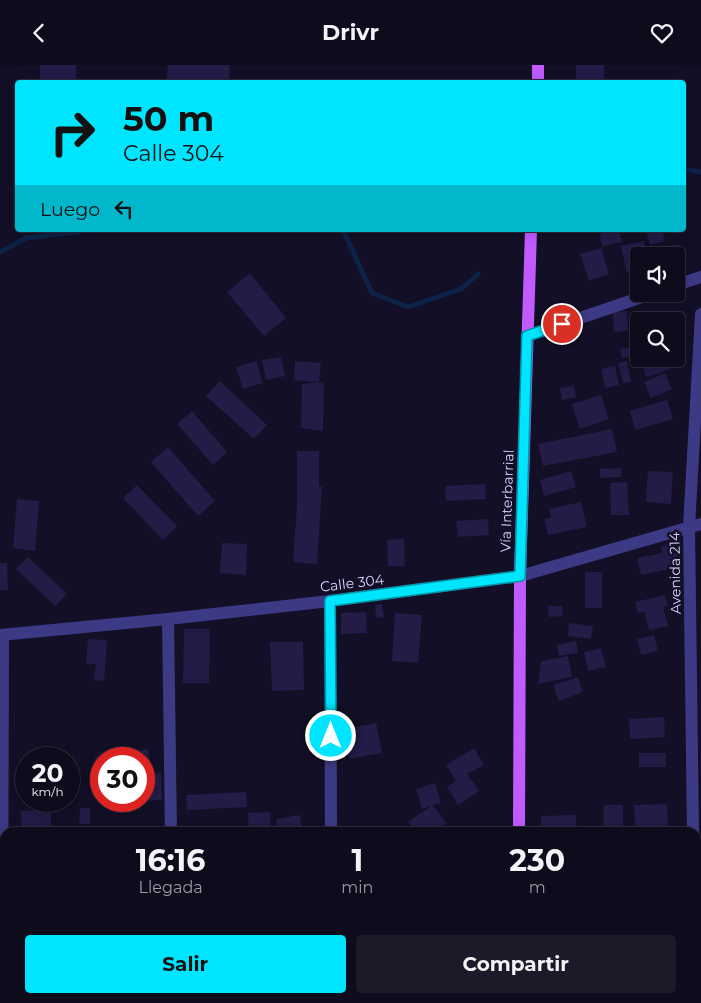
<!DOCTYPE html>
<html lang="es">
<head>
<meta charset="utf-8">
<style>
  body { margin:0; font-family:Montserrat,sans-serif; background:#1c1929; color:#f1f3f6; height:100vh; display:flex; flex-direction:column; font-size:19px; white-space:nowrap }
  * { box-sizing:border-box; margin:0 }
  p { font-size:16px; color:#9b9ba3 }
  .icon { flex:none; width:28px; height:28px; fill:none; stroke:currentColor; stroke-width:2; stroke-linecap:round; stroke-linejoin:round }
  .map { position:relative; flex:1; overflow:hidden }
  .details { position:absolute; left:0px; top:762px; width:701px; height:176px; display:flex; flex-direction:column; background:#0e0b1c; border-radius:15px 15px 0 0; box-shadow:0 2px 12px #0003,0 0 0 1px #2e2b3b }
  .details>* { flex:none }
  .guide { position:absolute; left:15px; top:15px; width:671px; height:152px; border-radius:5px; box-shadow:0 2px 12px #0003,0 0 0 1px #2e2b3b; background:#00e5ff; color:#111; overflow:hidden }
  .tools { position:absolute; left:630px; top:182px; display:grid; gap:10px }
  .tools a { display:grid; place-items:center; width:55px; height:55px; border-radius:5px; background:#0e0b1c; box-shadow:0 2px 12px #0003,0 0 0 1px #2e2b3b; font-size:25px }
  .speed { position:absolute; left:15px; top:682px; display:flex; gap:10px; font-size:25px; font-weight:700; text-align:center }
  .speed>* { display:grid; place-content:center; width:65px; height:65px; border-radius:50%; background:#0e0b1c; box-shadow:0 2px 12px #0003,0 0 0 1px #2e2b3b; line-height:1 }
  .speed small { font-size:12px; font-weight:400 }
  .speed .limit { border:8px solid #d22; background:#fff; color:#111 }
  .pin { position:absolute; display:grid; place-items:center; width:42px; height:42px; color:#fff; margin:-21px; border:2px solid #fff; border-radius:50%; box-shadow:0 1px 5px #0007 }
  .me { position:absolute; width:55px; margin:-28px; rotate:0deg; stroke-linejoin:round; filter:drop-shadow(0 0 4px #0008) }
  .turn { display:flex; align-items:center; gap:18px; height:105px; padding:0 25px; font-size:22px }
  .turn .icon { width:65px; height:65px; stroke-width:2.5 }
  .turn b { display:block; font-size:35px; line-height:42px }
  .then { display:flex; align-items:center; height:48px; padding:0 25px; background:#0003; gap:10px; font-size:19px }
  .eta { display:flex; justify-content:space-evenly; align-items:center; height:85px; text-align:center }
  .eta b { font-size:30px; font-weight:700; line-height:35px }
  .primary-button { display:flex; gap:10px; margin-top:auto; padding:10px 25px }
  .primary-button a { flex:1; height:58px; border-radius:5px; background:#00e5ff; color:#111; font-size:20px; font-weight:700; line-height:58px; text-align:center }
  .primary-button a+a { background:#1c1929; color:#f1f3f6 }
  header { display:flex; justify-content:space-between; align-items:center; height:65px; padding:0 25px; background:#0e0b1c; font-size:22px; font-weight:700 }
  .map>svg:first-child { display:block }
  .green { fill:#12302f }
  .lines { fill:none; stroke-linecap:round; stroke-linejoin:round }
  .stream { stroke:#0c2248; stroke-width:5 }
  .building { fill:#241b47 }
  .street { stroke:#3d3a85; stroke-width:12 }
  .secondary { stroke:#6f6bff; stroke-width:12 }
  .primary { stroke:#c25bff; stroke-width:12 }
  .route-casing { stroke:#0095a6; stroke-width:12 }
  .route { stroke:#00e5ff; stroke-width:9 }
  .labels { text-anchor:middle; stroke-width:5; stroke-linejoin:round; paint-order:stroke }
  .street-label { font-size:14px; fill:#d9d4ff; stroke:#130f26 }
</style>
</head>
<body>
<header><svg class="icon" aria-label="back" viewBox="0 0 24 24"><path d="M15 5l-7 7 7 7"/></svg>Drivr<svg class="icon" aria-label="heart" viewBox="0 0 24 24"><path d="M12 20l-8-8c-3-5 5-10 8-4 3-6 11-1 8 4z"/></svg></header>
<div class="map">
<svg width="701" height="938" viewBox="0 0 701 938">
  <rect width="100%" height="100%" fill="#130f26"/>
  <rect class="green" x="351" y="934" width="89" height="4"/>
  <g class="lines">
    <g class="stream">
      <path d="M684 104 701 107"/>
      <path d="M343 165 372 228 408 242 461 224 478 209"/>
      <path d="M0 187 26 173 78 167 82 165"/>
    </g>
  </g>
  <g class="building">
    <rect x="40" y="0" width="36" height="18"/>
    <path d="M168 0H230L229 18H166Z"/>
    <rect x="576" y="0" width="28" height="18"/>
    <path d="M599 165H619L622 177 602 181Z"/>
    <path d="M646 165H662L665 176 650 180Z"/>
    <path d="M644 176 647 191H639V205L627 208 621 181Z"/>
    <path d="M679 179 683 191 676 193V191H671L668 182Z"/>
    <path d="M601 183 609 209 589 216 580 189Z"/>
    <path d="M250 208 286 253 264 271 227 227Z"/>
    <path d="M627 246 628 266 614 267 613 247Z"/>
    <path d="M635 281 637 290 622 293 620 284Z"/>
    <path d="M639 291V294H649L650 297 631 302 629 293Z"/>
    <path d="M281 292 285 311 266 315 262 295Z"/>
    <path d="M668 294 671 304 646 312 643 302Z"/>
    <path d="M256 296 263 318 243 324 236 302Z"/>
    <path d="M295 296 321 298 319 317 294 315Z"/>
    <path d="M627 296 631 317 623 318 618 298Z"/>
    <path d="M615 301 619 320 605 323 601 304Z"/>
    <path d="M665 308 672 324 651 333 644 317Z"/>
    <path d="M220 316 267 360 254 374 206 331Z"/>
    <path d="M319 317 324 319 323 366 301 363 302 319Z"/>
    <path d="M574 321 576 332 562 335 560 323Z"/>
    <path d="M601 330 609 354 580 364 572 339Z"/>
    <path d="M667 335 673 354 635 365 630 346Z"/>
    <path d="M192 346 227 387 213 400 177 359Z"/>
    <path d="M612 364 617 387 543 401 538 379Z"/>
    <path d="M168 382 215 436 198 451 151 397Z"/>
    <path d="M297 386H319V421L322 422 317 499 293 497 297 441Z"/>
    <path d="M621 403V412L600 413V404Z"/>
    <path d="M571 406 576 422 544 431 540 415Z"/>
    <path d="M648 406 673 407 671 439 646 437Z"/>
    <path d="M627 417 629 450H611L610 418Z"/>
    <path d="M485 419 486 434 446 436 445 421Z"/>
    <path d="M137 420 177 461 163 475 123 433Z"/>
    <path d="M17 434 39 436 35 486 13 483Z"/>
    <path d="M581 437 587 462 548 470 544 454 551 452 549 444Z"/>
    <path d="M488 454 489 470 458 472 456 456Z"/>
    <path d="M404 474 405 501H388L387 475Z"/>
    <path d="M222 478 247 479 246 510 220 508Z"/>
    <path d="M675 478 679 502 641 510 637 493 662 488 661 481Z"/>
    <path d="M28 492 67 529 55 541 16 504Z"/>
    <path d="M0 498H7L8 525H0Z"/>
    <rect x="585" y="507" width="17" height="36"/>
    <path d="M665 530 668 541 663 542 668 561 649 565 644 547 638 548 635 537Z"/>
    <path d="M382 539 384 552 376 553 375 540Z"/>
    <path d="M548 541H562L563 551 549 552Z"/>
    <path d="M366 547 367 568 341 569V548Z"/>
    <path d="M395 548 422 550 418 598 392 596Z"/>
    <path d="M569 558 593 561 591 574 568 571Z"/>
    <path d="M184 564H210L209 618H183Z"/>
    <path d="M654 570 658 586 641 590 637 574Z"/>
    <path d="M88 574 107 575 104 616 94 615 96 599H86Z"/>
    <path d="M576 576 578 588 559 591 557 580Z"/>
    <path d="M270 577H303L304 625 272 626Z"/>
    <path d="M601 583 606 602 588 606 584 587Z"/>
    <path d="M568 591 572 612 538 619 541 596Z"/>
    <path d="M578 612 583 627 559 636 553 620Z"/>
    <path d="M664 652 665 672 630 674 629 654Z"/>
    <path d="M376 658 382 688 349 694 343 664Z"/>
    <path d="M474 683 484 700 467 709 479 726 458 740 447 722 456 716 446 700Z"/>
    <path d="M148 684 151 704 144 705V694H101V711H98L95 691Z"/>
    <rect x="639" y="688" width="27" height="14"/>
    <path d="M161 708 162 735 144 736V709Z"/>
    <path d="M435 718 441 738 433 740 446 758 432 768H416L408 757 433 740 422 744 416 724Z"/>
    <path d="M246 727 247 742 187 745 186 730Z"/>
    <path d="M35 736H61V739L35 741Z"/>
    <path d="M667 739 668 762 635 763 634 740Z"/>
    <path d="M604 740H623V762H603Z"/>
    <path d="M80 743H90V759H79Z"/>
    <path d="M51 745V766L22 767 21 746Z"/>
    <path d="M270 747 271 768H249L248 748Z"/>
    <path d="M300 750 303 768H278L276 754Z"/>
    <path d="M576 750 577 768H541V751Z"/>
    <path d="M222 763V768H195V765Z"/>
    <rect x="187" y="934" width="22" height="4"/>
    <rect x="212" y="934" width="19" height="4"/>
    <rect x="246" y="934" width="19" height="4"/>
    <path d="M449 934H491V938H448Z"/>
    <path d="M615 934H642V938H614Z"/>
  </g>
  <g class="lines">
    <g class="street">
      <path d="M676 220 701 212"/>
      <path d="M527 271 651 229"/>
      <path d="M330 536 331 768"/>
      <path d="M168 554 171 768"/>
      <path d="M0 570 168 554 330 536 520 511 701 459"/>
      <path d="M693 768 689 462 701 249"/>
      <path d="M0 931 2 910 3 570"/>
      <path d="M170 938V934"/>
      <path d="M328 938 329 934"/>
      <path d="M692 938V934"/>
    </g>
    <g class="secondary">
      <path d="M696 841H701"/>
      <path d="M0 911 5 910"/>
    </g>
    <g class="primary">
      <path d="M538 18V0"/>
      <path d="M519 768 520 511 531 165"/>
      <path d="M517 938V934"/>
    </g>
  </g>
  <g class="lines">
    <g class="route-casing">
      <path id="route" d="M331 671 330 536 520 511 527 271 562 259"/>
    </g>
    <use href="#route" class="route"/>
  </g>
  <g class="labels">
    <g class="street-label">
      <text transform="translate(507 436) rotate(-88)" y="5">Vía Interbarrial</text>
      <text transform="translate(675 508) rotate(-91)" y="5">Avenida 214</text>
      <text transform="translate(352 518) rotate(-7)" y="5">Calle 304</text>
    </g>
  </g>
</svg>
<div class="tools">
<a><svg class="icon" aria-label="sound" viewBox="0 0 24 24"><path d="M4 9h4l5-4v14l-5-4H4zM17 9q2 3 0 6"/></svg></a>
<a><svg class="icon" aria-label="search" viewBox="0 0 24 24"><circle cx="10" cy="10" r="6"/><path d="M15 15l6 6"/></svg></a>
</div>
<div class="speed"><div>20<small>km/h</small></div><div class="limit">30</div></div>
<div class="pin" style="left:562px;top:259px;background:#d93025"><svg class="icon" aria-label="arrive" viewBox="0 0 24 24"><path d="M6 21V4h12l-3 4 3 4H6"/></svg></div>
<svg class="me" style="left:331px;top:671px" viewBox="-20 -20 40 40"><circle r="17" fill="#00e5ff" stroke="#fff" stroke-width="3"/><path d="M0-11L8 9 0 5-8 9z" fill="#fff"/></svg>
<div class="guide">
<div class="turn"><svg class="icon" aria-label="right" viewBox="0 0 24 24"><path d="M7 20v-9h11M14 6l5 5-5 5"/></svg><div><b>50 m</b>Calle 304</div></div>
<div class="then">Luego<svg class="icon" aria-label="left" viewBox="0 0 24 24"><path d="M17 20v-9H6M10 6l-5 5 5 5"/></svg></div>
</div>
<section class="details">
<div class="eta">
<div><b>16:16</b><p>Llegada</p></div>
<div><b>1</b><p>min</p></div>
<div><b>230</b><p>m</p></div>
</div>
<div class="primary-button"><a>Salir</a><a>Compartir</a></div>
</section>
</div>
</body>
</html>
